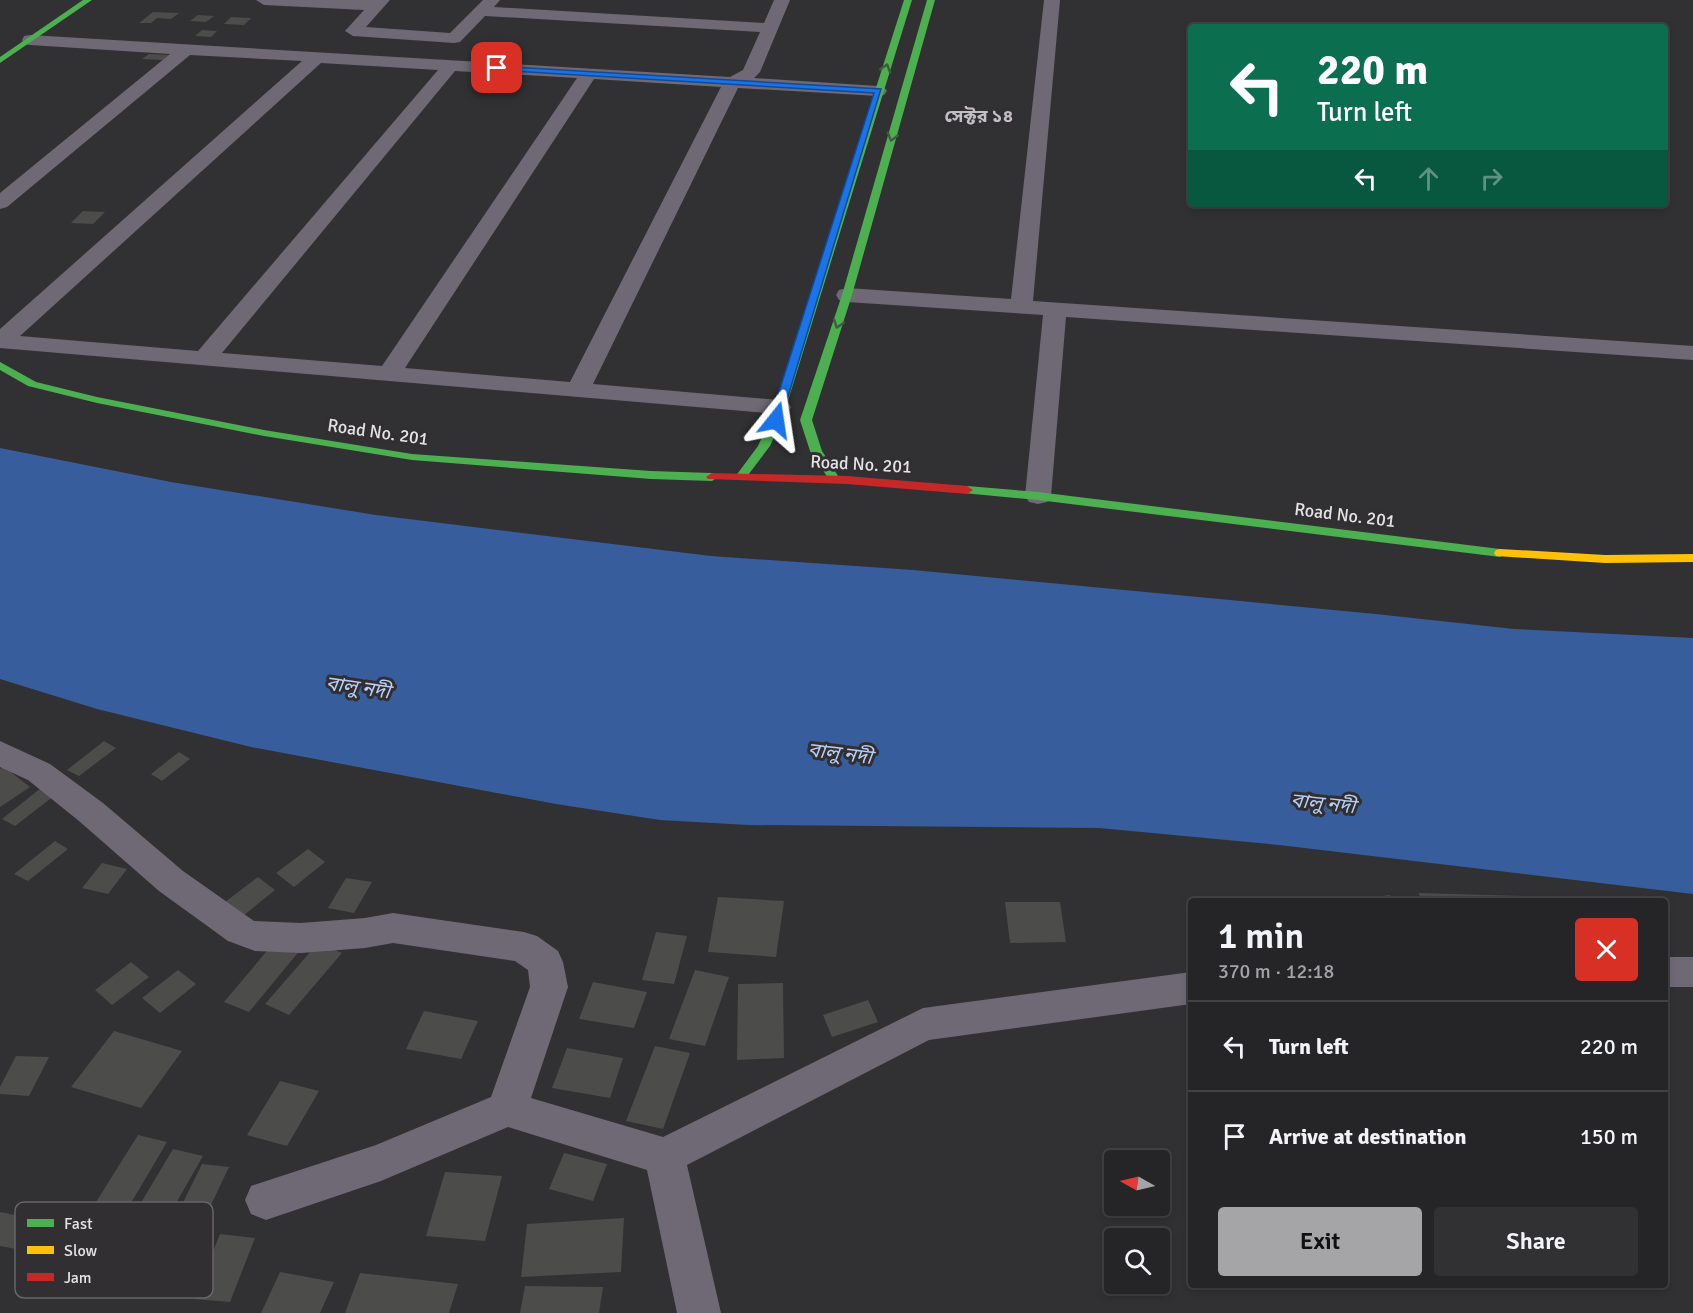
<!DOCTYPE html>
<html lang="en">
<head>
<meta charset="utf-8">
<style>
  body { margin:0; font-family:Signika,"Noto Sans Bengali",sans-serif; background:#313032; color:#f1f3f6; height:100vh; display:flex; flex-direction:column; font-size:22px; white-space:nowrap }
  * { box-sizing:border-box; margin:0 }
  p { font-size:20px; color:#a3a4a7 }
  .icon { flex:none; width:33px; height:33px; fill:none; stroke:currentColor; stroke-width:2; stroke-linecap:round; stroke-linejoin:round }
  .map { position:relative; flex:1; overflow:hidden }
  .drawer { position:absolute; left:1188px; top:898px; width:480px; height:390px; display:flex; flex-direction:column; background:#252426; border-radius:6px; box-shadow:0 3px 9px #0003,0 0 0 2px #424143 }
  .drawer>* { flex:none }
  .hud { position:absolute; left:1188px; top:24px; width:480px; height:183px; border-radius:6px; box-shadow:0 3px 9px #0003,0 0 0 2px #424143; background:#0b6e4f; color:#fff; overflow:hidden }
  .needle { width:39px; rotate:278deg }
  .controls { position:absolute; left:1104px; top:1150px; display:grid; gap:12px }
  .controls a { display:grid; place-items:center; width:66px; height:66px; border-radius:6px; background:#252426; box-shadow:0 3px 9px #0003,0 0 0 2px #424143; font-size:30px }
  .pin { position:absolute; display:grid; place-items:center; width:51px; height:51px; color:#fff; margin:-26px; border-radius:12px; box-shadow:0 3px 9px #0006 }
  .me { position:absolute; width:66px; margin:-33px; rotate:15deg; stroke-linejoin:round; filter:drop-shadow(0 0 4px #0008) }
  .turn { display:flex; align-items:center; gap:21px; height:126px; padding:0 30px; font-size:27px }
  .turn .icon { width:78px; height:78px; stroke-width:2.5 }
  .turn b { display:block; font-size:42px; line-height:51px }
  .lanes { display:flex; align-items:center; height:57px; padding:0 30px; background:#0003; justify-content:center; gap:30px; direction:ltr }
  .lanes .off { opacity:.35 }
  .round { display:grid; place-items:center; flex:none; width:63px; height:63px; border-radius:6px; background:#313032 }
  .summary { display:flex; align-items:center; justify-content:space-between; height:102px; padding:0 30px }
  h1 { font-size:36px; font-weight:600; line-height:45px }
  .action { display:flex; gap:12px; margin-top:auto; padding:12px 30px }
  .action a { flex:1; height:69px; border-radius:6px; background:#a5a4a6; color:#111; font-size:24px; font-weight:600; line-height:69px; text-align:center }
  .action a+a { background:#313032; color:#f1f3f6 }
  ul { padding:0; list-style:none }
  li { display:flex; align-items:center; gap:18px; height:90px; padding:0 30px; border-top:2px solid #424143 }
  li div { flex:1 }
  li b { display:block; font-size:22px }
  li em { font-style:normal }
  .map>svg:first-child { display:block }
  .water { fill:#375d9c }
  .building { fill:#4c4c4b }
  .lines { fill:none; stroke-linecap:round; stroke-linejoin:round }
  .street { fill:#6f6976; fill-rule:evenodd }
  .fast { fill:#4caf50; fill-rule:evenodd }
  .slow { fill:#ffc107; fill-rule:evenodd }
  .jam { fill:#c62828; fill-rule:evenodd }
  .oneway { stroke:#3b5c3d }
  .route { fill:#1a73e8; stroke:#114b97; stroke-width:1.5 }
  .labels { text-anchor:middle; stroke-width:6; stroke-linejoin:round; paint-order:stroke }
  .far-quarter-label { font-size:18px; font-weight:bold; fill:#c3c0c5; stroke:#322f33 }
  .street-label { font-size:18px; fill:#e3e2e4; stroke:#322f33 }
  .water-label { font-size:20px; font-style:italic; fill:#b7cef5; stroke:#322f33 }
  .key { fill:#322f33; stroke:#676568; stroke-width:1.5 }
  .key-label { font-size:16px; fill:#e3e2e4 }
</style>
</head>
<body>
<div class="map">
<svg width="1693" height="1313" viewBox="0 0 1693 1313">
  <rect width="100%" height="100%" fill="#313032"/>
  <path class="water" d="M0 448 171 482 376 515 711 556 913 570 1376 614 1514 629 1693 638V894L1279 845 1099 828 748 825 660 820 556 804 251 747 97 709 0 679Z"/>
  <g class="building">
    <path d="M153 12 179 13 171 19 157 18 151 23H139Z"/>
    <path d="M198 15 214 16 206 22 190 21Z"/>
    <path d="M231 17 251 18 244 25 224 24Z"/>
    <path d="M202 30 217 31 211 37 195 36Z"/>
    <path d="M149 54 169 55 163 60 142 59Z"/>
    <path d="M83 211 105 212 93 224 71 223Z"/>
    <path d="M104 741 116 748 79 776 67 770Z"/>
    <path d="M179 752 190 759 162 781 151 774Z"/>
    <path d="M4 767 30 787 0 807V769Z"/>
    <path d="M41 788 54 796 15 826 2 819Z"/>
    <path d="M55 841 68 849 28 881 14 874Z"/>
    <path d="M308 849 325 862 294 887 276 873Z"/>
    <path d="M102 863 127 869 108 894 82 888Z"/>
    <path d="M258 877 275 890 243 916 225 902Z"/>
    <path d="M346 878 372 882 354 913 328 908Z"/>
    <path d="M1419 893 1591 898 1592 902H1421Z"/>
    <path d="M1390 895 1393 902H1346V900Z"/>
    <path d="M718 897 784 901 776 957 708 952Z"/>
    <path d="M1005 902H1060L1066 942 1010 943Z"/>
    <path d="M656 932 687 936 674 984 642 980Z"/>
    <path d="M277 939 301 949 249 1012 224 1002Z"/>
    <path d="M318 943 342 953 289 1015 265 1004Z"/>
    <path d="M131 962 149 977 112 1005 95 990Z"/>
    <path d="M178 970 196 984 160 1013 142 998Z"/>
    <path d="M695 970 729 977 705 1046 669 1039Z"/>
    <path d="M593 982 647 992 634 1028 579 1019Z"/>
    <path d="M783 983 784 1058 737 1060 738 984Z"/>
    <path d="M868 1000 878 1022 832 1037 823 1015Z"/>
    <path d="M424 1011 478 1021 461 1059 406 1049Z"/>
    <path d="M114 1031 182 1051 141 1108 71 1087Z"/>
    <path d="M655 1046 690 1053 663 1129 626 1121Z"/>
    <path d="M567 1048 623 1058 610 1098 552 1088Z"/>
    <path d="M16 1056 49 1057 29 1096 0 1094V1087Z"/>
    <path d="M280 1081 319 1091 287 1146 247 1135Z"/>
    <path d="M138 1135 167 1142 118 1225 86 1218Z"/>
    <path d="M173 1149 203 1156 155 1240 123 1233Z"/>
    <path d="M564 1153 607 1164 593 1201 549 1189Z"/>
    <path d="M202 1164 229 1167 193 1243 165 1239Z"/>
    <path d="M445 1172 502 1176 485 1241 426 1236Z"/>
    <path d="M0 1212 34 1219 16 1249 0 1246Z"/>
    <path d="M624 1218 621 1272 521 1277 527 1224Z"/>
    <path d="M220 1234 255 1238 230 1302 194 1299Z"/>
    <path d="M280 1272 334 1282 320 1313H261Z"/>
    <path d="M360 1273 458 1284 449 1313H345Z"/>
    <path d="M525 1286 603 1287 599 1313H520Z"/>
  </g>
  <g class="lines">
    <g class="street">
      <path d="M256 0H390L366 27 450 33 483 0H500L494 7 764 23 774 0H790L760 72 754 78 878 86 884 87 887 91 884 95 878 96 738 88 593 384 779 400 788 402 791 407 788 412 779 414 0 348V329L302 61 190 55 7 207 0 209V193L170 54 30 45 24 44 22 40 24 36 30 35 730 77 743 70 760 32 485 16 460 42 454 43 353 36 345 31 364 10 264 5ZM321 63 438 70 198 351 20 336ZM455 71 577 78 382 366 222 353ZM594 79 721 87 570 382 405 368Z"/>
      <path d="M1044 0H1060L1033 301 1693 346V360L1066 317 1051 496 1047 502 1038 504 1029 502 1025 496 1043 315 847 302 839 300 836 295 839 290 847 288 1011 299Z"/>
      <path d="M0 741 50 764 103 803 183 871 254 921 301 923 365 918 393 913 524 932 537 936 558 951 563 962 568 987 531 1098 663 1137 923 1008 1191 972V1004L929 1040 687 1165 721 1313H677L647 1170 508 1127 381 1181 266 1220 251 1214 245 1200 251 1186 376 1145 491 1097 530 987 528 970 515 961 393 943 365 948 301 953 255 951 228 941 159 891 79 821 28 780 0 767Z"/>
      <rect x="1665" y="957" width="28" height="30"/>
    </g>
    <g class="fast">
      <path d="M83 0H92L0 63V57Z"/>
      <path d="M904 0H912L782 420 770 446 745 479H737L735 477 758 446 770 420Z"/>
      <path d="M927 0H935L852 295 812 420 822 451 840 479 834 483 830 481 810 451 800 420 842 295Z"/>
      <path d="M0 362 36 382 97 397 264 430 412 454 651 471 712 473 718 477 712 481 651 479 412 460 264 436 97 403 28 386 0 370Z"/>
      <path d="M967 486 1038 492 1500 549 1506 553 1500 557 1038 500 963 493 961 490Z"/>
    </g>
    <path class="slow" d="M1500 549 1605 555 1693 554V562L1605 563 1496 556 1494 553 1496 550Z"/>
    <path class="jam" d="M712 473 847 476 967 486 973 490 967 494 847 484 708 479 706 477Z"/>
  </g>
  <defs><path id="oneway-chevron" d="M-2-3.5L2.5 0L-2 3.5" fill="none" stroke-width="1.6" stroke-linecap="round" stroke-linejoin="round" transform="scale(1.5)"/></defs>
  <g class="oneway">
    <use href="#oneway-chevron" transform="translate(886 68) rotate(-72)"/>
    <use href="#oneway-chevron" transform="translate(892 137) rotate(106)"/>
    <use href="#oneway-chevron" transform="translate(838 324) rotate(108)"/>
  </g>
  <path class="route" d="M494 66 881 89 780 423 776 424 770 420 874 93 497 70H494Z"/>
  <g class="labels">
    <g class="far-quarter-label">
      <text x="979" y="122">সেক্টর ১৪</text>
    </g>
    <g class="street-label">
      <text transform="translate(378 432) rotate(8)" y="6">Road No. 201</text>
      <text transform="translate(861 464) rotate(3)" y="6">Road No. 201</text>
      <text transform="translate(1345 515) rotate(7)" y="6">Road No. 201</text>
    </g>
    <g class="water-label">
      <text transform="translate(358 687) rotate(8)" y="7">বালু নদী</text>
      <text transform="translate(840 753) rotate(7)" y="7">বালু নদী</text>
      <text transform="translate(1323 803) rotate(6)" y="7">বালু নদী</text>
    </g>
  </g>
  <rect x="15" y="1202" width="198" height="96" rx="9" class="key"/>
  <rect x="27" y="1219" width="27" height="8" fill="#4caf50"/>
  <rect x="27" y="1246" width="27" height="8" fill="#ffc107"/>
  <rect x="27" y="1273" width="27" height="8" fill="#c62828"/>
  <g class="key-label">
    <text x="64" y="1229">Fast</text>
    <text x="64" y="1256">Slow</text>
    <text x="64" y="1283">Jam</text>
  </g>
</svg>
<div class="controls">
<a><svg class="needle" viewBox="-14 -14 28 28"><path d="M0-13l5 13h-10z" fill="#e53935"/><path d="M0 13l5-13h-10z" fill="#a3a4a7"/></svg></a>
<a><svg class="icon" aria-label="search" viewBox="0 0 24 24"><circle cx="10" cy="10" r="6"/><path d="M15 15l6 6"/></svg></a>
</div>
<div class="pin" style="left:497px;top:68px;background:#d93025"><svg class="icon" aria-label="arrive" viewBox="0 0 24 24"><path d="M6 21V4h12l-3 4 3 4H6"/></svg></div>
<svg class="me" style="left:776px;top:420px" viewBox="-20 -20 40 40"><path d="M0-17L14 15 0 8-14 15z" fill="#1a73e8" stroke="#fff" stroke-width="4"/></svg>
<div class="hud">
<div class="turn"><svg class="icon" aria-label="left" viewBox="0 0 24 24"><path d="M17 20v-9H6M10 6l-5 5 5 5"/></svg><div><b>220 m</b>Turn left</div></div>
<div class="lanes"><svg class="icon" aria-label="left" viewBox="0 0 24 24"><path d="M17 20v-9H6M10 6l-5 5 5 5"/></svg><svg class="icon off" aria-label="ahead" viewBox="0 0 24 24"><path d="M12 20V5M6 11l6-6 6 6"/></svg><svg class="icon off" aria-label="right" viewBox="0 0 24 24"><path d="M7 20v-9h11M14 6l5 5-5 5"/></svg></div>
</div>
<section class="drawer">
<div class="summary"><div><h1>1 min</h1><p>370 m · 12:18</p></div><a class="round" style="background:#d93025;color:#fff"><svg class="icon" aria-label="close" viewBox="0 0 24 24"><path d="M6 6l12 12M18 6L6 18"/></svg></a></div>
<ul>
<li><svg class="icon" aria-label="left" viewBox="0 0 24 24"><path d="M17 20v-9H6M10 6l-5 5 5 5"/></svg><div><b>Turn left</b></div><em>220 m</em></li>
<li><svg class="icon" aria-label="arrive" viewBox="0 0 24 24"><path d="M6 21V4h12l-3 4 3 4H6"/></svg><div><b>Arrive at destination</b></div><em>150 m</em></li>
</ul>
<div class="action"><a>Exit</a><a>Share</a></div>
</section>
</div>
</body>
</html>
